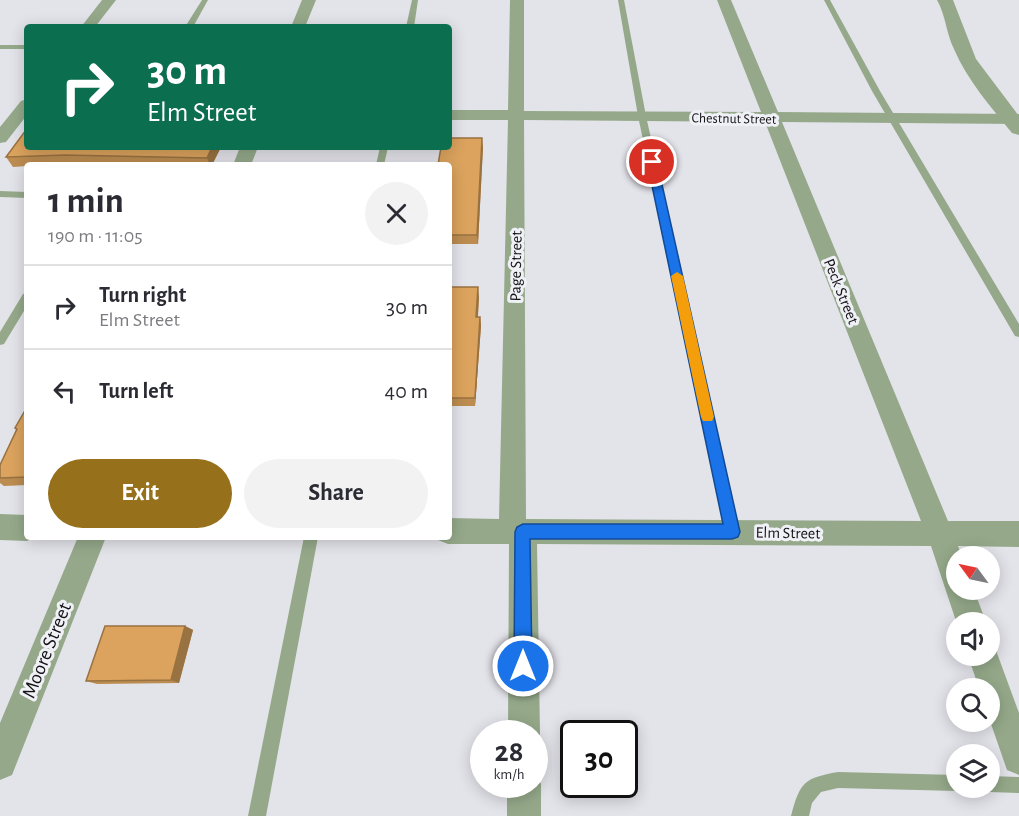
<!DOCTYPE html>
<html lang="en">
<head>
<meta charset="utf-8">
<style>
  body { margin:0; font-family:"Alegreya Sans",sans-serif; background:#f2f2f3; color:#2b2b33; height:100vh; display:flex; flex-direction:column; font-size:22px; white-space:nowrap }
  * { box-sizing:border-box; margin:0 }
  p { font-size:20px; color:#7c7c81 }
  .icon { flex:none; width:33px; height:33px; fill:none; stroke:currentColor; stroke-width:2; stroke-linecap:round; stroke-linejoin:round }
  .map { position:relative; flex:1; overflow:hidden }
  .side { position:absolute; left:24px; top:162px; width:428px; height:378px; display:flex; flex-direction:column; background:#fff; border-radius:6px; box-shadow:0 3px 15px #0003 }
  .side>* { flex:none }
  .top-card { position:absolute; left:24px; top:24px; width:428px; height:126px; border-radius:6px; box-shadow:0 3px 15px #0003; background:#0b6e4f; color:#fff; overflow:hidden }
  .needle { width:39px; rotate:303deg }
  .buttons { position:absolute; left:946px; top:546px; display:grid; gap:12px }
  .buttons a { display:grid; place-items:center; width:54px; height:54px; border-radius:50%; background:#fff; box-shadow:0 3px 15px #0003; font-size:30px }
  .speed { position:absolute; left:470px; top:720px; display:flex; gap:12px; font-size:30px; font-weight:700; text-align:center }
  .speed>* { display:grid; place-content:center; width:78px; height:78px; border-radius:50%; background:#fff; box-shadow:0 3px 15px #0003; line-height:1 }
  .speed small { font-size:15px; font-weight:400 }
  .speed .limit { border:3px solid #111; border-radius:9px; background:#fff; color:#111 }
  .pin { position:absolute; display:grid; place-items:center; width:51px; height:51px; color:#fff; margin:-26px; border:3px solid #fff; border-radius:50%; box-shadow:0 2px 6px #0007 }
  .me { position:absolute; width:66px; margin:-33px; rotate:0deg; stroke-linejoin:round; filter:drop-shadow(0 0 4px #0008) }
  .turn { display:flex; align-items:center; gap:21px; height:126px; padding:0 24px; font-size:27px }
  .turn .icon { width:78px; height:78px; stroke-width:2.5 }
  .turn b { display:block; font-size:42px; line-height:51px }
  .round { display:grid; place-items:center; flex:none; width:63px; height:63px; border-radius:32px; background:#f2f2f3 }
  .overview { display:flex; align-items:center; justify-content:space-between; height:102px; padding:0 24px }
  h1 { font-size:36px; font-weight:700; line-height:45px }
  .action { display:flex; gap:12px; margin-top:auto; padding:12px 24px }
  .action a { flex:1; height:69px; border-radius:36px; background:#96701a; color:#fff; font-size:24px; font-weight:700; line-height:69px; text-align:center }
  .action a+a { background:#f2f2f3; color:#2b2b33 }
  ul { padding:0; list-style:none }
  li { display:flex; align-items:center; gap:18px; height:84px; padding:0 24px; border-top:2px solid #e1e1e2 }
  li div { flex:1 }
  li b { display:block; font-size:22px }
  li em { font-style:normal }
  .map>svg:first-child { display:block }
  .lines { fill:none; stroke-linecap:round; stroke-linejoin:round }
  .service { fill:#95a98a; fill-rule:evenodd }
  .minor { fill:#95a98a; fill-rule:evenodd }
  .tertiary { fill:#95a98a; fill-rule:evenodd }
  .wall { fill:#bc8c50 }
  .shaded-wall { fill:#997241 }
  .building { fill:#dba35d; stroke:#997241; stroke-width:1.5 }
  .route { fill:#1a73e8; stroke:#114b97; stroke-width:1.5 }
  .slow { fill:#f59e0b }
  .labels { text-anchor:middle; stroke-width:6; stroke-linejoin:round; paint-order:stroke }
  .far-street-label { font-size:14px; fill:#121214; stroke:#f0f0f7 }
  .street-label { font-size:16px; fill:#121214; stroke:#f0f0f7 }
  .near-street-label { font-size:20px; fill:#121214; stroke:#f0f0f7 }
</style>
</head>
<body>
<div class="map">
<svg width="1019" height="816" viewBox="0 0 1019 816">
  <rect width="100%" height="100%" fill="#e3e3ea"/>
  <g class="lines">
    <g class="service">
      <path d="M202 0H208L193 27H185Z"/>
      <path d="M412 0H418L414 27H406Z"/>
      <path d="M618 0H624L646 116 739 532 737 537 732 538 727 537 725 532 638 116Z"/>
      <path d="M824 0H830L880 91 1019 324V337L1015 336 872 91Z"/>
      <rect x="0" y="45" width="27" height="4"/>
      <path d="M380 147H388L384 165H376Z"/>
      <path d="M0 191 27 192V198L0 197Z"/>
      <path d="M27 293V306L4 344 0 345V332L23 294Z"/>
      <path d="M304 537H318L266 816H248Z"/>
      <path d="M838 772 957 775V788H964L957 791 838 788 821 792 812 803 809 816H791C800 782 804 778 838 772Z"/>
      <path d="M990 776 1019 777V793L990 792 984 790 983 788H990Z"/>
    </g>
    <g class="minor">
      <path d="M102 0H116L95 27H81Z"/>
      <path d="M302 0H316L305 27H291Z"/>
      <path d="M510 0H524V111L761 112 717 0H731L778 112 1019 114V124L782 122 948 521H1019V547L958 546 962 556H957V590H974L986 622 957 624 931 546 537 544 540 734 534 746V734H508L509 544H448L438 540 437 537H448V518L499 519 508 120H448V110H508ZM524 120 765 122 921 521 526 519Z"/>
      <path d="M27 99V115L6 142 0 143V127L21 101Z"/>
      <path d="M240 147H258L251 165H233Z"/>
      <path d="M0 514 27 515V537H36L27 541 0 540Z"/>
      <path d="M78 537H106L12 775 0 780V723Z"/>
      <path d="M990 644 994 645 1019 713V775L1007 770 990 721V688H979L968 656H990Z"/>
      <path d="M534 771 541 784V816H507V784H534Z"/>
    </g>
    <path class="tertiary" d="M937 0H953L976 59 1019 116V135L1012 133C991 107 967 80 954 49 946 33 946 16 937 0Z"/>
  </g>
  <g class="wall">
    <path d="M221 147 212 165H27V166L13 167 6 157Z"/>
    <path d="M483 147 478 244H448V165Z"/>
    <path d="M448 287 479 297 478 317H480L481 326 475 406H448Z"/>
    <path d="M27 407V485L4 486 0 483V465L16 430 15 428Z"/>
    <path d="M185 626 193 630 179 683 97 684 86 681Z"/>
  </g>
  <g class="shaded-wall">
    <path d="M482 138 483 147 478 244 477 235Z"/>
    <path d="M212 147H221L212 165H210L207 158Z"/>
    <path d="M478 287 479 297 477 326 476 317Z"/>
    <path d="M480 317 481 326 475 406V398Z"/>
    <path d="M185 626 193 630 179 683 171 680Z"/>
  </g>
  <g class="building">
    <path d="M26 130H27V147H212L207 158 65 155 6 157Z"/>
    <path d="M448 138H482L477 235H448V165H438L441 147H448Z"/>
    <path d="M448 287H478L476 317H480L475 398H448Z"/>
    <path d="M27 407V477L0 478V465L17 429 15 428Z"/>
    <path d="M105 626H185L171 680 86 681Z"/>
  </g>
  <path class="route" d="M649 160 657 162 740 532 738 537 732 539H530L532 666 529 672 523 675 517 672 514 666 515 532 517 527 523 524H723L647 162Z"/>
  <path class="slow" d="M677 272 683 276 714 417 712 421H703L701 417 671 276Z"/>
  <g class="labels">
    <g class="far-street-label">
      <text transform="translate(734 118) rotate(1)" y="5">Chestnut Street</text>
    </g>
    <g class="street-label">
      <text transform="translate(515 266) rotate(-89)" y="6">Page Street</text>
      <text transform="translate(842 291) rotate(68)" y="6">Peck Street</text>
      <text transform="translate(788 532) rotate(1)" y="6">Elm Street</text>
    </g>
    <g class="near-street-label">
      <text transform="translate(46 650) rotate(-68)" y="7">Moore Street</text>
    </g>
  </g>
</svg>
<div class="buttons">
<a><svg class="needle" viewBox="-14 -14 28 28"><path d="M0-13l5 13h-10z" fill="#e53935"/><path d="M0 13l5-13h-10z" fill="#7c7c81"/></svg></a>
<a><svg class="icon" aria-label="sound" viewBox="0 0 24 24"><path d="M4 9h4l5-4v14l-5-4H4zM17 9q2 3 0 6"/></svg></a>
<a><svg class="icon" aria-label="search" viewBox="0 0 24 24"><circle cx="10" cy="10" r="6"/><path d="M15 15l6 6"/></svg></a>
<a><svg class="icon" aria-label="layers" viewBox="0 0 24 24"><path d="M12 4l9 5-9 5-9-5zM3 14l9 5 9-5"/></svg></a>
</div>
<div class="speed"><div>28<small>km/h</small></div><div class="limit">30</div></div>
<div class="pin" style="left:652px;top:162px;background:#d93025"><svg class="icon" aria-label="arrive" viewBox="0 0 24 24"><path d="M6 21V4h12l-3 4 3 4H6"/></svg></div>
<svg class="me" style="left:523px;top:666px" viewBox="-20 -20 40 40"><circle r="17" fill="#1a73e8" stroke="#fff" stroke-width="3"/><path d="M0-11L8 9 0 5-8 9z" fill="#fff"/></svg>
<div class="top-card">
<div class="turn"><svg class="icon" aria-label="right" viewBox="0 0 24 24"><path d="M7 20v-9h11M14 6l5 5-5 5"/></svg><div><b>30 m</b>Elm Street</div></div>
</div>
<section class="side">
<div class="overview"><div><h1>1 min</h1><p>190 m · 11:05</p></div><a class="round"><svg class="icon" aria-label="close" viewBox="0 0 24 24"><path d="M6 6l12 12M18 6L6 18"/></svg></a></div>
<ul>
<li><svg class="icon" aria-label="right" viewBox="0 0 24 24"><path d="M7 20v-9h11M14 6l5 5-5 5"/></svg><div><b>Turn right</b><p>Elm Street</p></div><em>30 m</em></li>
<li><svg class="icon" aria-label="left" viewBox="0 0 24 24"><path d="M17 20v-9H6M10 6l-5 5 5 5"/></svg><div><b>Turn left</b></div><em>40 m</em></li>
</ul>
<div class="action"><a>Exit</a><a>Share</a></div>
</section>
</div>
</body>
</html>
